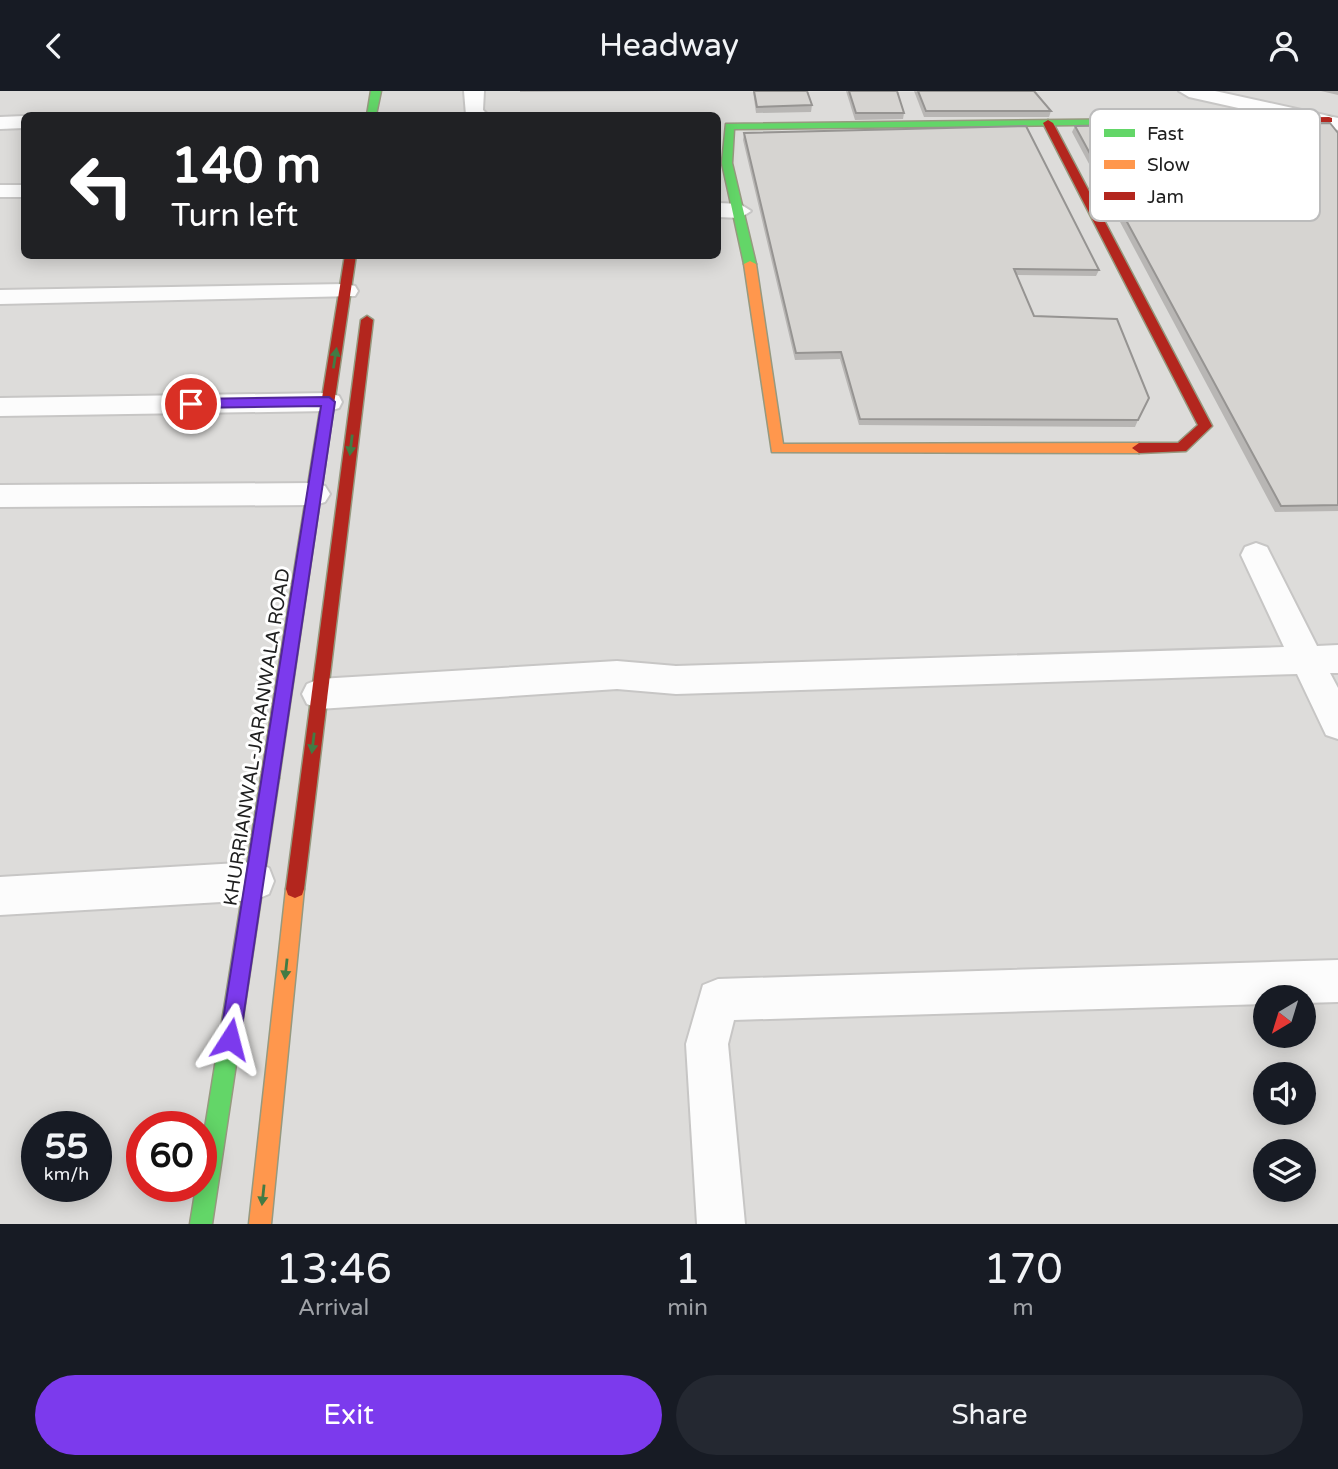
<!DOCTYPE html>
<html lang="en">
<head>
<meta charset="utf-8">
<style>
  body { margin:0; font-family:"Varela Round",sans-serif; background:#242831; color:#f1f3f6; height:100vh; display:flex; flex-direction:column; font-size:26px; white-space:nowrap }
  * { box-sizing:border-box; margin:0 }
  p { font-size:23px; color:#9ea1a6 }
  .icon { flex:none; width:38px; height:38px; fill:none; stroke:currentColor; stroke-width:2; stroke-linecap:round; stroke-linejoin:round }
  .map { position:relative; height:1133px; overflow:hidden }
  .sheet { display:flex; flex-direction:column; background:#171b24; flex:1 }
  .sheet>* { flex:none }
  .guide { position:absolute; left:21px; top:21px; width:700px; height:147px; border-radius:10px; box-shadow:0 4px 18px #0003; background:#202124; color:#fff; overflow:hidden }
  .needle { width:46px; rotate:218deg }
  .buttons { position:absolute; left:1253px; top:894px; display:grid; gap:14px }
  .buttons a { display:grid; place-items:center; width:63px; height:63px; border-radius:50%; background:#171b24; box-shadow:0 4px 18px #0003; font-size:35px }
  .speed { position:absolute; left:21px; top:1020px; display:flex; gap:14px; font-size:35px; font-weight:700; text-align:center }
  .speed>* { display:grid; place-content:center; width:91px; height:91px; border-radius:50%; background:#171b24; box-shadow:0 4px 18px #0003; line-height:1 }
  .speed small { font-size:18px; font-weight:400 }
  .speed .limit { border:10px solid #d22; background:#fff; color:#111 }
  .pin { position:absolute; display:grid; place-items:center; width:60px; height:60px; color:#fff; margin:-30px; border:4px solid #fff; border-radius:50%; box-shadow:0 2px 7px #0007 }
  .me { position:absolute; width:77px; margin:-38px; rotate:9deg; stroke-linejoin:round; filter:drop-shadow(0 0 5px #0008) }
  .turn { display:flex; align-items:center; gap:24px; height:147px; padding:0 35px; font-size:32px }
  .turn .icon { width:91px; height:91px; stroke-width:2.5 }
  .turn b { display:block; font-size:49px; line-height:60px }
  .eta { display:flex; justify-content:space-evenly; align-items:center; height:119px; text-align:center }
  .eta b { font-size:42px; font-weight:600; line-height:49px }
  .button { display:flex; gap:14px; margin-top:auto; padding:14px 35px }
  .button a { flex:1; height:80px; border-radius:42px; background:#7c3aed; color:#fff; font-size:28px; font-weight:600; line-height:80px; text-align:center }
  .button a+a { background:#242831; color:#f1f3f6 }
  header { display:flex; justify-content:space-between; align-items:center; height:91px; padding:0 35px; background:#171b24; font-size:32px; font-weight:600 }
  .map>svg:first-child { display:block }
  .residential { fill:#dddcda; fill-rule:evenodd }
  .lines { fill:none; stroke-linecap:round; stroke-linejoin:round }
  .street-casing { stroke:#c7c6c5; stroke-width:4 }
  .fast-casing { stroke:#96997f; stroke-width:3 }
  .slow-casing { stroke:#96997f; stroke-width:3 }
  .jam-casing { stroke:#96997f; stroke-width:3 }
  .street { fill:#fcfcfc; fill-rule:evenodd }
  .fast { fill:#63d668; fill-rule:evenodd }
  .slow { fill:#ff974d; fill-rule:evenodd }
  .jam { fill:#b3261e; fill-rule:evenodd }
  .wall { fill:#b8b6b4 }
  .building { fill:#d6d4d1; stroke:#969492; stroke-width:2 }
  .oneway { fill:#427b44 }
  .route { fill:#7c3aed; stroke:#51269a; stroke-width:2 }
  .labels { text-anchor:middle; stroke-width:6; stroke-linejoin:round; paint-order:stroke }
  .street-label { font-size:19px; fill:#202020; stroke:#fff }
  .key { fill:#fff; stroke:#bcbcbc; stroke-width:2 }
  .key-label { font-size:19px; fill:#202020 }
</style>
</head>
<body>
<header><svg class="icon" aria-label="back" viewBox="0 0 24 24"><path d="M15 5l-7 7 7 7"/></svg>Headway<svg class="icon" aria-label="person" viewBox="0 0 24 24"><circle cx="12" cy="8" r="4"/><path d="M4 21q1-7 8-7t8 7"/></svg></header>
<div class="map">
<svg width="1338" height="1133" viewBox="0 0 1338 1133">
  <rect width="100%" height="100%" fill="#eeede9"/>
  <path class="residential" d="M0 0H1338V1133H0ZM24 24H718V164H24ZM1265 906H1304V945H1265ZM1265 984H1304V1022H1265ZM37 1036H96V1096H37ZM142 1036H201V1096H142ZM1265 1060H1304V1099H1265Z"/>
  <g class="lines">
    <g class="street-casing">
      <g id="street">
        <path d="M464 0H484L483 19 488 24H466Z"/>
        <path d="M1179 0H1215L1338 27V39L1189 6Z"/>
        <path d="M24 25V37L0 38V26Z"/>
        <rect x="0" y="94" width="24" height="12"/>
        <path d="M718 112 740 113 751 120 740 127 718 126Z"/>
        <path d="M346 193 355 195 358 200 355 205 0 213V199Z"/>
        <path d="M329 302 339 305 342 311 339 317 329 320 0 325V307Z"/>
        <path d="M315 392 325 395 330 403 325 411 315 414 0 416V394Z"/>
        <path d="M1256 452 1267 456 1317 555 1338 554V582H1330L1338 597V648L1326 644 1297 583 676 603 617 598 319 618 307 613 302 603 307 593 319 588 617 570 676 575 1284 556 1241 464 1245 456Z"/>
        <path d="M255 771 269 777 274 790 269 803 255 809 0 824V786Z"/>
        <path d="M1338 869V911L1304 912V906H1265V913L734 929 728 953 745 1133H697L686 953 703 894 718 888Z"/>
      </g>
    </g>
    <g class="fast-casing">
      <g id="fast">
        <path d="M371 0H381L376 24H367Z"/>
        <path d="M1152 28 1157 31 1155 33 734 38 732 72 756 173 750 176 744 173 722 72 726 33Z"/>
        <path d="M270 679 276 681 279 687 212 1133H190L196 1096H201V1062L261 687 264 681Z"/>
      </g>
    </g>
    <g class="slow-casing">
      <g id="slow">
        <path d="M750 170 756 173 783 353 1139 352 1146 357 1139 362 772 361 744 173Z"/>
        <path d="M295 789 302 792 304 798 271 1133H249L286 798 288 792Z"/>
      </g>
    </g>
    <g class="jam-casing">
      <g id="jam">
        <path d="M1329 26 1332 27V31L1152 34 1147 31 1152 28Z"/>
        <path d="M1048 29 1053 32 1212 335 1186 360 1139 362 1132 357 1139 352H1178L1198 334 1043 32Z"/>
        <path d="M345 164H356L279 687 276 693 270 695 264 693 261 687Z"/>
        <path d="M367 225 373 229 304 798 302 804 295 807 288 804 286 798 361 229Z"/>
      </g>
    </g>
    <use href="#street" class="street"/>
    <use href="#fast" class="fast"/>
    <use href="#slow" class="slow"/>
    <use href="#jam" class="jam"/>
  </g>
  <g class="wall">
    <path d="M520 0H664L520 1Z"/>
    <path d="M753 0H807L812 14 811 21 756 22Z"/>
    <path d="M846 0H897L904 22 903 28 855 29Z"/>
    <path d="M914 0H1034L1051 20 1049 26H924Z"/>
    <path d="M1321 0H1338V4Z"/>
    <path d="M1075 35 1338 42V420L1275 421 1072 41Z"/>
    <path d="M744 42 1099 179 1096 185 1017 184 1034 225 1138 329 1135 336 859 334 840 268 795 269 743 49Z"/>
  </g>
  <g class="building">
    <path d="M754 0H807L812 14 757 16Z"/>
    <path d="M849 0H897L904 22H856Z"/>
    <path d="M918 0H1034L1051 20H926Z"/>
    <path d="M1330 32 1338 42V414L1281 415 1075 35Z"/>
    <path d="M1026 35 1099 179 1014 178 1034 225 1117 228 1149 307 1138 329 860 328 841 261 796 262 744 42Z"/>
  </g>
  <defs><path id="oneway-solid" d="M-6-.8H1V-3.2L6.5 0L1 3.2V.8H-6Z" transform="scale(1.75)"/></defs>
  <g class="oneway">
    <use href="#oneway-solid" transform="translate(335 267) rotate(-81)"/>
    <use href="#oneway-solid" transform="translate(351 354) rotate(97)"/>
    <use href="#oneway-solid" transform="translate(313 652) rotate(97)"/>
    <use href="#oneway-solid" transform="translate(286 878) rotate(96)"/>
    <use href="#oneway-solid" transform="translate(263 1104) rotate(96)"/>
  </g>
  <path class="route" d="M329 306 335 311 240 948 237 956 230 959 223 956 220 948 321 315 191 317 185 313 191 308Z"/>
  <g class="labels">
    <g class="street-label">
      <text transform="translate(256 646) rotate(-81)" y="7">KHURRIANWAL-JARANWALA ROAD</text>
    </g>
  </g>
  <rect x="1090" y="18" width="230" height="112" rx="10" class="key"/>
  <rect x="1104" y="38" width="31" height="8" fill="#63d668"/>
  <rect x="1104" y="69" width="31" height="9" fill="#ff974d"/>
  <rect x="1104" y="101" width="31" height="8" fill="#b3261e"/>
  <g class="key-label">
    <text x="1147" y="49">Fast</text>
    <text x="1147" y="80">Slow</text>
    <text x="1147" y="112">Jam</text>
  </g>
</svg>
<div class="buttons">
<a><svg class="needle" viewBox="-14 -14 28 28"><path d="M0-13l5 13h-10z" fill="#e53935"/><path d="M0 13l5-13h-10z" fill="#9ea1a6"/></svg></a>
<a><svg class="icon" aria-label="sound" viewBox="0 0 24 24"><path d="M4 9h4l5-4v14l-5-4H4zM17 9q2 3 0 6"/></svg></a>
<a><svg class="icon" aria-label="layers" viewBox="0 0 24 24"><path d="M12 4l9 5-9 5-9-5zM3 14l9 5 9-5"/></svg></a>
</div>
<div class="speed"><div>55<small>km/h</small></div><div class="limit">60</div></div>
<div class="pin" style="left:191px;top:313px;background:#d93025"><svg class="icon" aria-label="arrive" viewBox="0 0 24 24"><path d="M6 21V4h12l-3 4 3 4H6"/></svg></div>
<svg class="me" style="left:230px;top:948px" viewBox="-20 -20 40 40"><path d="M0-17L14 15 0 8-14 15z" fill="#7c3aed" stroke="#fff" stroke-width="4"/></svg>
<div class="guide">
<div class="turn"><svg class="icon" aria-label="left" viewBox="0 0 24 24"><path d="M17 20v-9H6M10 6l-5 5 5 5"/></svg><div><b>140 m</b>Turn left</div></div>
</div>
</div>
<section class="sheet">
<div class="eta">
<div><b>13:46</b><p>Arrival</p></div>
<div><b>1</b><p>min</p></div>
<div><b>170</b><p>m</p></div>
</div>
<div class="button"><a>Exit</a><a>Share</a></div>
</section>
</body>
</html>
